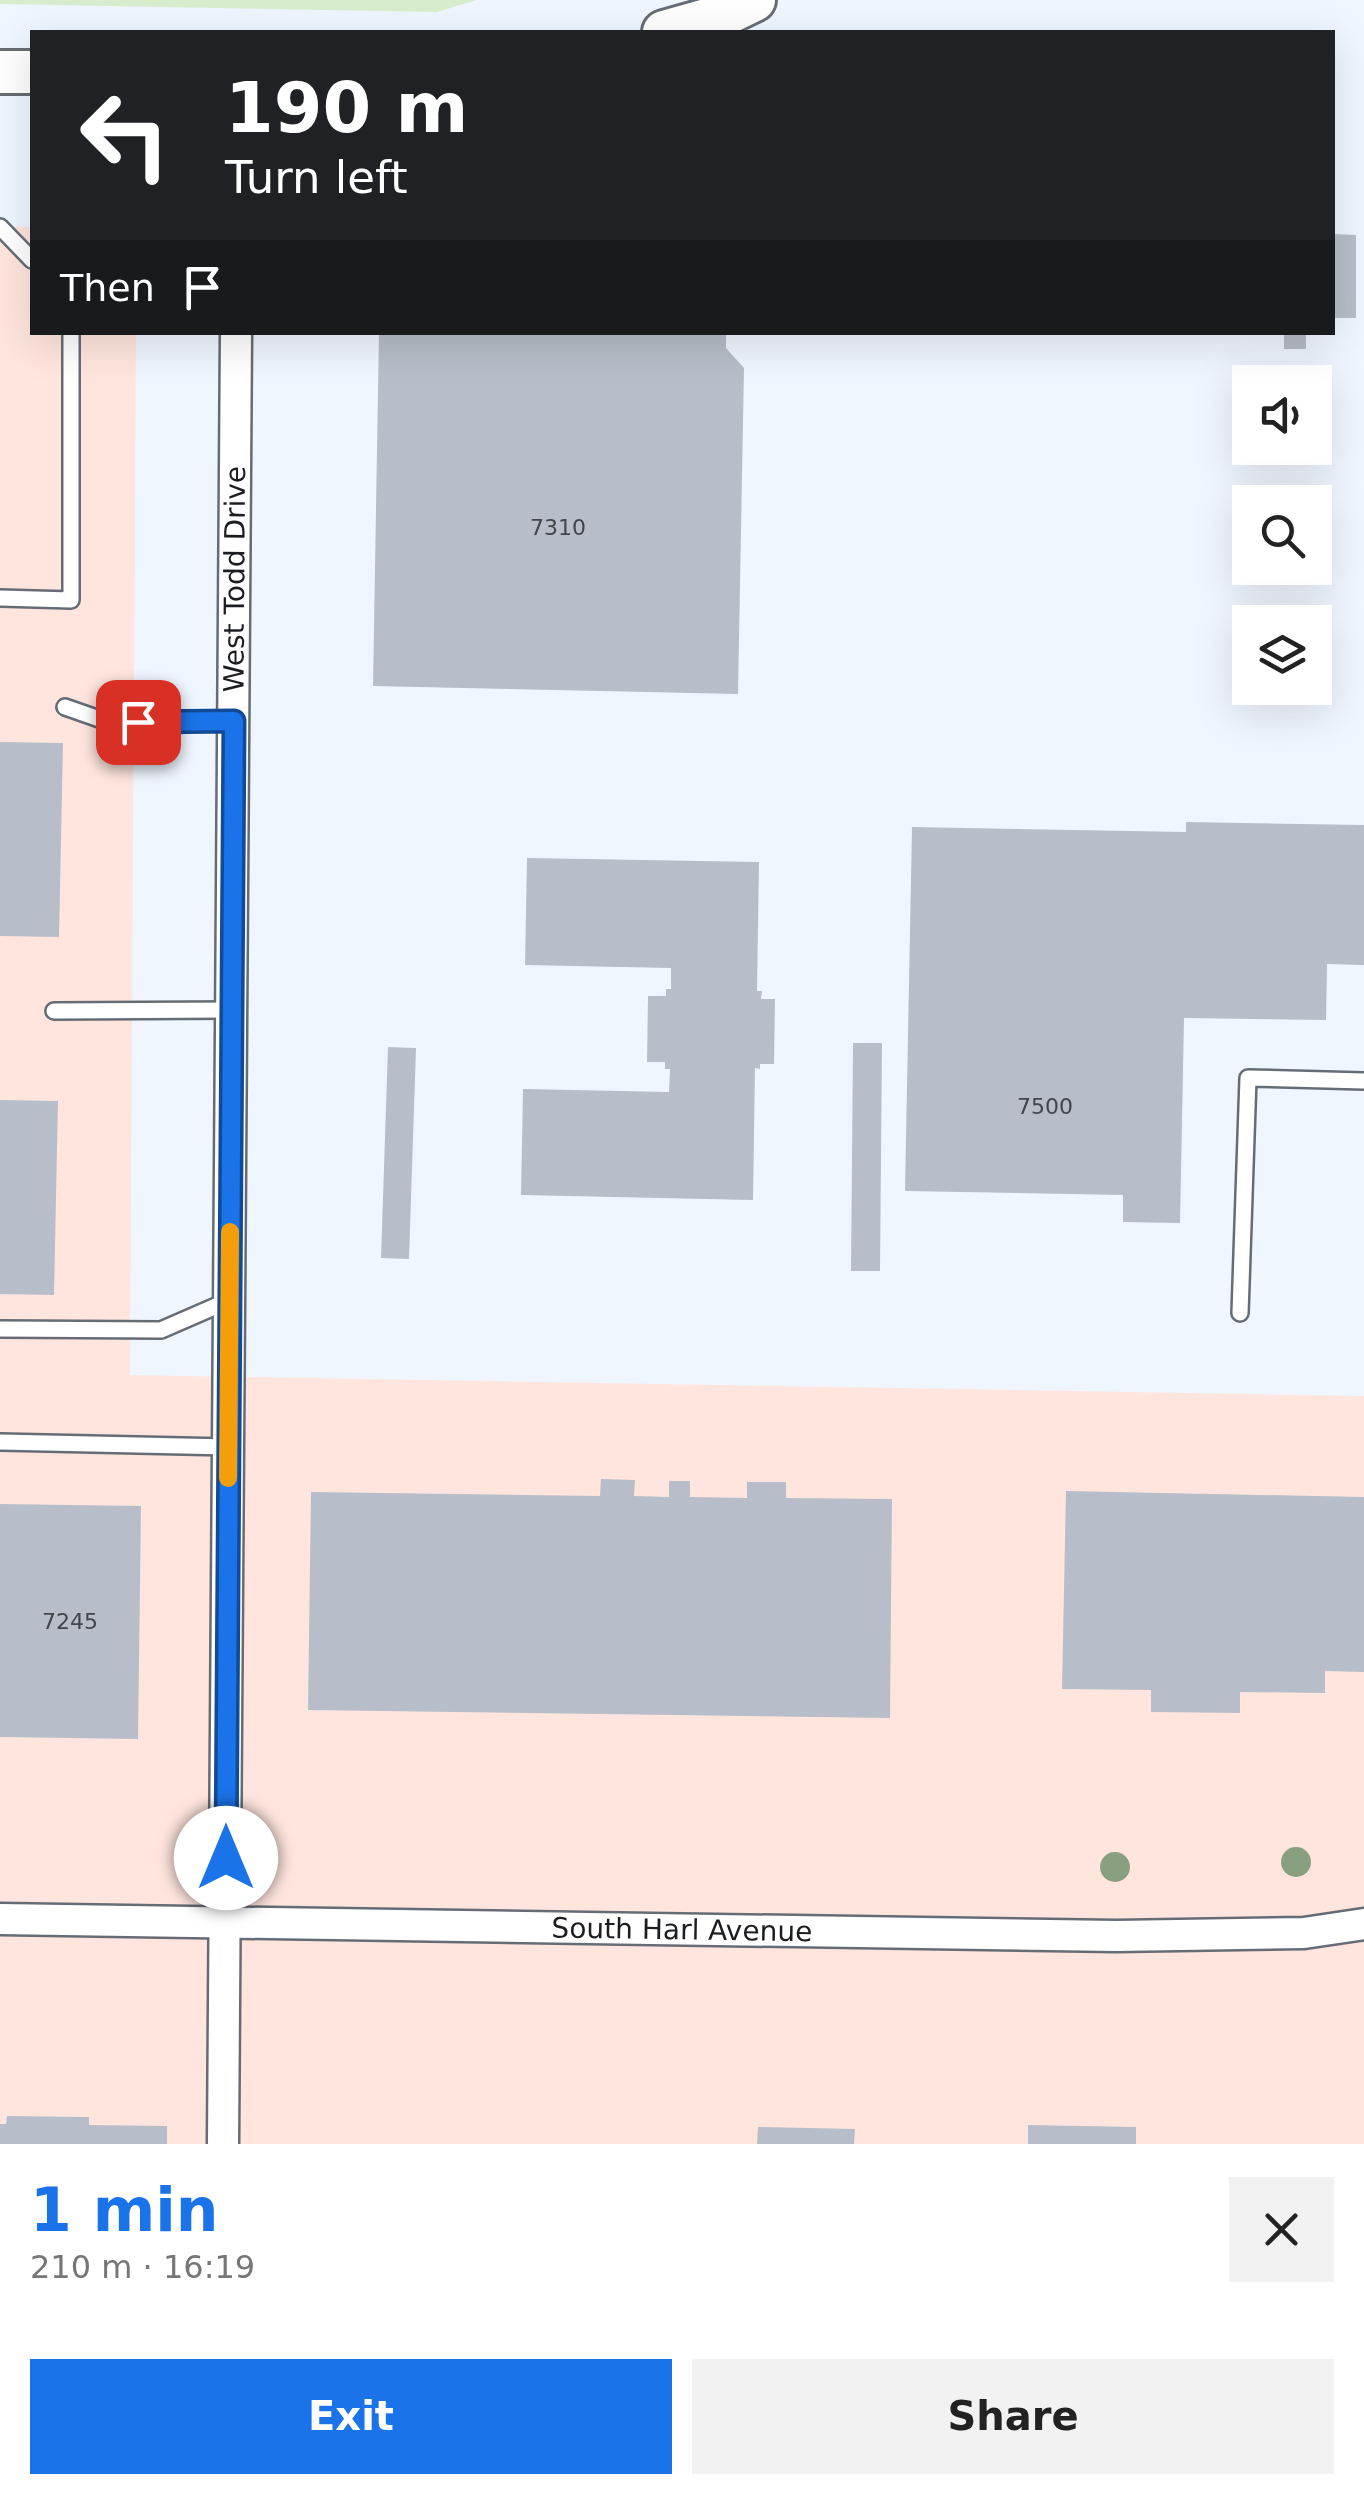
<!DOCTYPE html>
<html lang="en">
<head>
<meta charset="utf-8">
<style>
  body { margin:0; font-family:"DejaVu Sans",sans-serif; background:#f2f2f2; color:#222; height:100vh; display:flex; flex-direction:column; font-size:38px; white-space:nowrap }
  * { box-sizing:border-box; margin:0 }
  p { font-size:32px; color:#767676 }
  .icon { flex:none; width:55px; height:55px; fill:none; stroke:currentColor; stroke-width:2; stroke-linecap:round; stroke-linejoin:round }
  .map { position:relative; height:2144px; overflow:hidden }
  .panel { display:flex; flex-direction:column; background:#fff; flex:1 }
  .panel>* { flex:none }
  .top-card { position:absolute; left:30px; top:30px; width:1305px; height:305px; border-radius:0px; box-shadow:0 10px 40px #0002; background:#202124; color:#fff; overflow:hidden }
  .fabs { position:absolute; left:1232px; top:365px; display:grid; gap:20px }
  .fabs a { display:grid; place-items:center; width:100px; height:100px; border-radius:0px; background:#fff; box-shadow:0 10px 40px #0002; font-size:50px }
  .pin { position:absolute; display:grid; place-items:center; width:85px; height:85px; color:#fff; margin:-42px; border-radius:20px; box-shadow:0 5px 15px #0006 }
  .me { position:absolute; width:110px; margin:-55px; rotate:0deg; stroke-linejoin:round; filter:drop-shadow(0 0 8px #0008) }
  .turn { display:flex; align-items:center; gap:35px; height:210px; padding:0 30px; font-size:45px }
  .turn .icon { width:130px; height:130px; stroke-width:2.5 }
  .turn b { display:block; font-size:70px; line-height:85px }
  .then { display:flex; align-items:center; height:95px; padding:0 30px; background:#0003; gap:20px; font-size:38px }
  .round { display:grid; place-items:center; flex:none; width:105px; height:105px; border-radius:0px; background:#f2f2f2 }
  .overview { display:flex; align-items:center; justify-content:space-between; height:170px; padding:0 30px }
  h1 { font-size:60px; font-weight:600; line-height:75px; color:#1a73e8 }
  .button { display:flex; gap:20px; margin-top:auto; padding:20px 30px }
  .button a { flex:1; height:115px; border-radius:0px; background:#1a73e8; color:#fff; font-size:40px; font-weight:600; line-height:115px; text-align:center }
  .button a+a { background:#f2f2f2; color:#222 }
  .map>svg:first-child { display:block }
  .industrial { fill:#ffe5de }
  .green { fill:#d8edcd }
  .building { fill:#b7bec9 }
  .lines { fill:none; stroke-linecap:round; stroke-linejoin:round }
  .lane-casing { stroke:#666c75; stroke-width:20 }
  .street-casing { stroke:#666c75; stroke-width:35 }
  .secondary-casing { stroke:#666c75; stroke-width:48 }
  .lane { stroke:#fff; stroke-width:15 }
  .street { stroke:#fff; stroke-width:30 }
  .secondary { stroke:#fff; stroke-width:42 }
  .tree { fill:#88a07f }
  .route-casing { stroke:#114b97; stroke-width:25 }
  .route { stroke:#1a73e8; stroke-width:18 }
  .slow { stroke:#f59e0b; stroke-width:18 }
  .labels { text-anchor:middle; stroke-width:10; stroke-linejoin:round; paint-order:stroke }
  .number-label { font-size:22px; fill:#42454b }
  .street-label { font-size:28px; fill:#1b1d21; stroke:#fff }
</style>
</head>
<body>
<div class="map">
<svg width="1364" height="2144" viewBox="0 0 1364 2144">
  <rect width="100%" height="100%" fill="#f0f6ff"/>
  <path class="industrial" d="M0 226 32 227V332L136 333 130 1375 1364 1396V2144H0Z"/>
  <path class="green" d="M0 0H477L437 12 0 4Z"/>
  <g class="building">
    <path d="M1332 234 1356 235V318H1332Z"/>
    <path d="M379 332H726V348L744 368 738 694 373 686Z"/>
    <rect x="1284" y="332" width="22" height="17"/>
    <path d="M0 742 63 743 59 937 0 936Z"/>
    <path d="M1186 822 1364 825V965L1327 964 1326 1020 1184 1018 1180 1223 1123 1222V1195L905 1191 912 827 1186 832Z"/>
    <path d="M527 858 759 862 757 991H762L761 999H775L774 1064H760V1069L755 1068 753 1200 521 1195 523 1089 669 1092 670 1069H665V1062H647L648 996H666V989H671V968L525 965Z"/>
    <path d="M853 1043H882L880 1271H851Z"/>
    <path d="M388 1047 416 1048 409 1259 381 1258Z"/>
    <path d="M0 1100 58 1101 54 1295 0 1294Z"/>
    <path d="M601 1479 635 1480 634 1496 669 1497V1481H690V1497L747 1498V1482H786V1498L892 1499 890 1718 308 1710 311 1492 600 1496Z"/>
    <path d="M1066 1491 1364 1497V1672L1325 1671V1693L1240 1692V1713L1151 1712V1690L1062 1689Z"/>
    <path d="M0 1504 141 1506 138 1739 0 1737Z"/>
    <path d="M7 2116 89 2117V2125L167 2126V2144H0V2124H6Z"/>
    <path d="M1028 2125 1136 2127V2144H1028Z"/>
    <path d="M758 2127 855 2129 854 2144H757Z"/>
  </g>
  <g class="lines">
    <g class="lane-casing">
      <g id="lane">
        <path d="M0 227 32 260"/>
        <path d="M0 598 71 600V332"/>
        <path d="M65 707 108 722 233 721"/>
        <path d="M54 1011 232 1010"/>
        <path d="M1240 1313 1248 1078 1364 1081"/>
        <path d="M0 1329 161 1330 230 1300"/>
        <path d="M0 1442 229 1447"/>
      </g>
    </g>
    <g class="street-casing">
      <g id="street">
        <path id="s1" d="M0 1919 1116 1936 1304 1933 1364 1924"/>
        <path id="s2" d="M223 2144 236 332"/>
      </g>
    </g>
    <g class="secondary-casing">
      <g id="secondary">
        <path d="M664 32 721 16 754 0"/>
        <path d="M0 72H32"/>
      </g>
    </g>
    <use href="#lane" class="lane"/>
    <use href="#street" class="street"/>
    <use href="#secondary" class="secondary"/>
  </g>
  <g class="tree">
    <circle cx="1296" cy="1862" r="15"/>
    <circle cx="1115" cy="1867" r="15"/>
  </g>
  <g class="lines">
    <g class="route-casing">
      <path id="route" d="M138 722 234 721 226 1858"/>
    </g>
    <use href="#route" class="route"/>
    <path class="slow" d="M228 1478 230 1232"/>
  </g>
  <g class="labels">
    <g class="number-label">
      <text x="558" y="535">7310</text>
      <text x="1045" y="1114">7500</text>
      <text x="70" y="1629">7245</text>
    </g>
    <g class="street-label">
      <text dy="10" stroke="none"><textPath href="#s2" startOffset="1565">West Todd Drive</textPath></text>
      <text dy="10" stroke="none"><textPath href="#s1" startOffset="682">South Harl Avenue</textPath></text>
    </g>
  </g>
</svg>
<div class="fabs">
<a><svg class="icon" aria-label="sound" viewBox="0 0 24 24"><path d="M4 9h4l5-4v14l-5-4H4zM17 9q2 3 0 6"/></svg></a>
<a><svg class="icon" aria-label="search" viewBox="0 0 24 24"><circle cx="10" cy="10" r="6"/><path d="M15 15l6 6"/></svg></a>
<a><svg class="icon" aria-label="layers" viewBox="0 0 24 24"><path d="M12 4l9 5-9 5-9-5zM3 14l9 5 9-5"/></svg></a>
</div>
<div class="pin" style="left:138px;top:722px;background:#d93025"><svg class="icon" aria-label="arrive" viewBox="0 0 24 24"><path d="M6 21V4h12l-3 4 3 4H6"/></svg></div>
<svg class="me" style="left:226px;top:1858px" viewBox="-20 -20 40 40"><circle r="19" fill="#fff"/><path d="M0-13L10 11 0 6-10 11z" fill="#1a73e8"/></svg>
<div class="top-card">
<div class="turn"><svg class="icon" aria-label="left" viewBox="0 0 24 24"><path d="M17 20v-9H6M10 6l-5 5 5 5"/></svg><div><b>190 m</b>Turn left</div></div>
<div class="then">Then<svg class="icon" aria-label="arrive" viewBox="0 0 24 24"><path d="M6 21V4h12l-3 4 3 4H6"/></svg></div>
</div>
</div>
<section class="panel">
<div class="overview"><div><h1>1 min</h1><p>210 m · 16:19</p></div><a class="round"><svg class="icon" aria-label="close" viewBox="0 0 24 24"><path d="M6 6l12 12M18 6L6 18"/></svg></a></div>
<div class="button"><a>Exit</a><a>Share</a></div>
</section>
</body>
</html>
